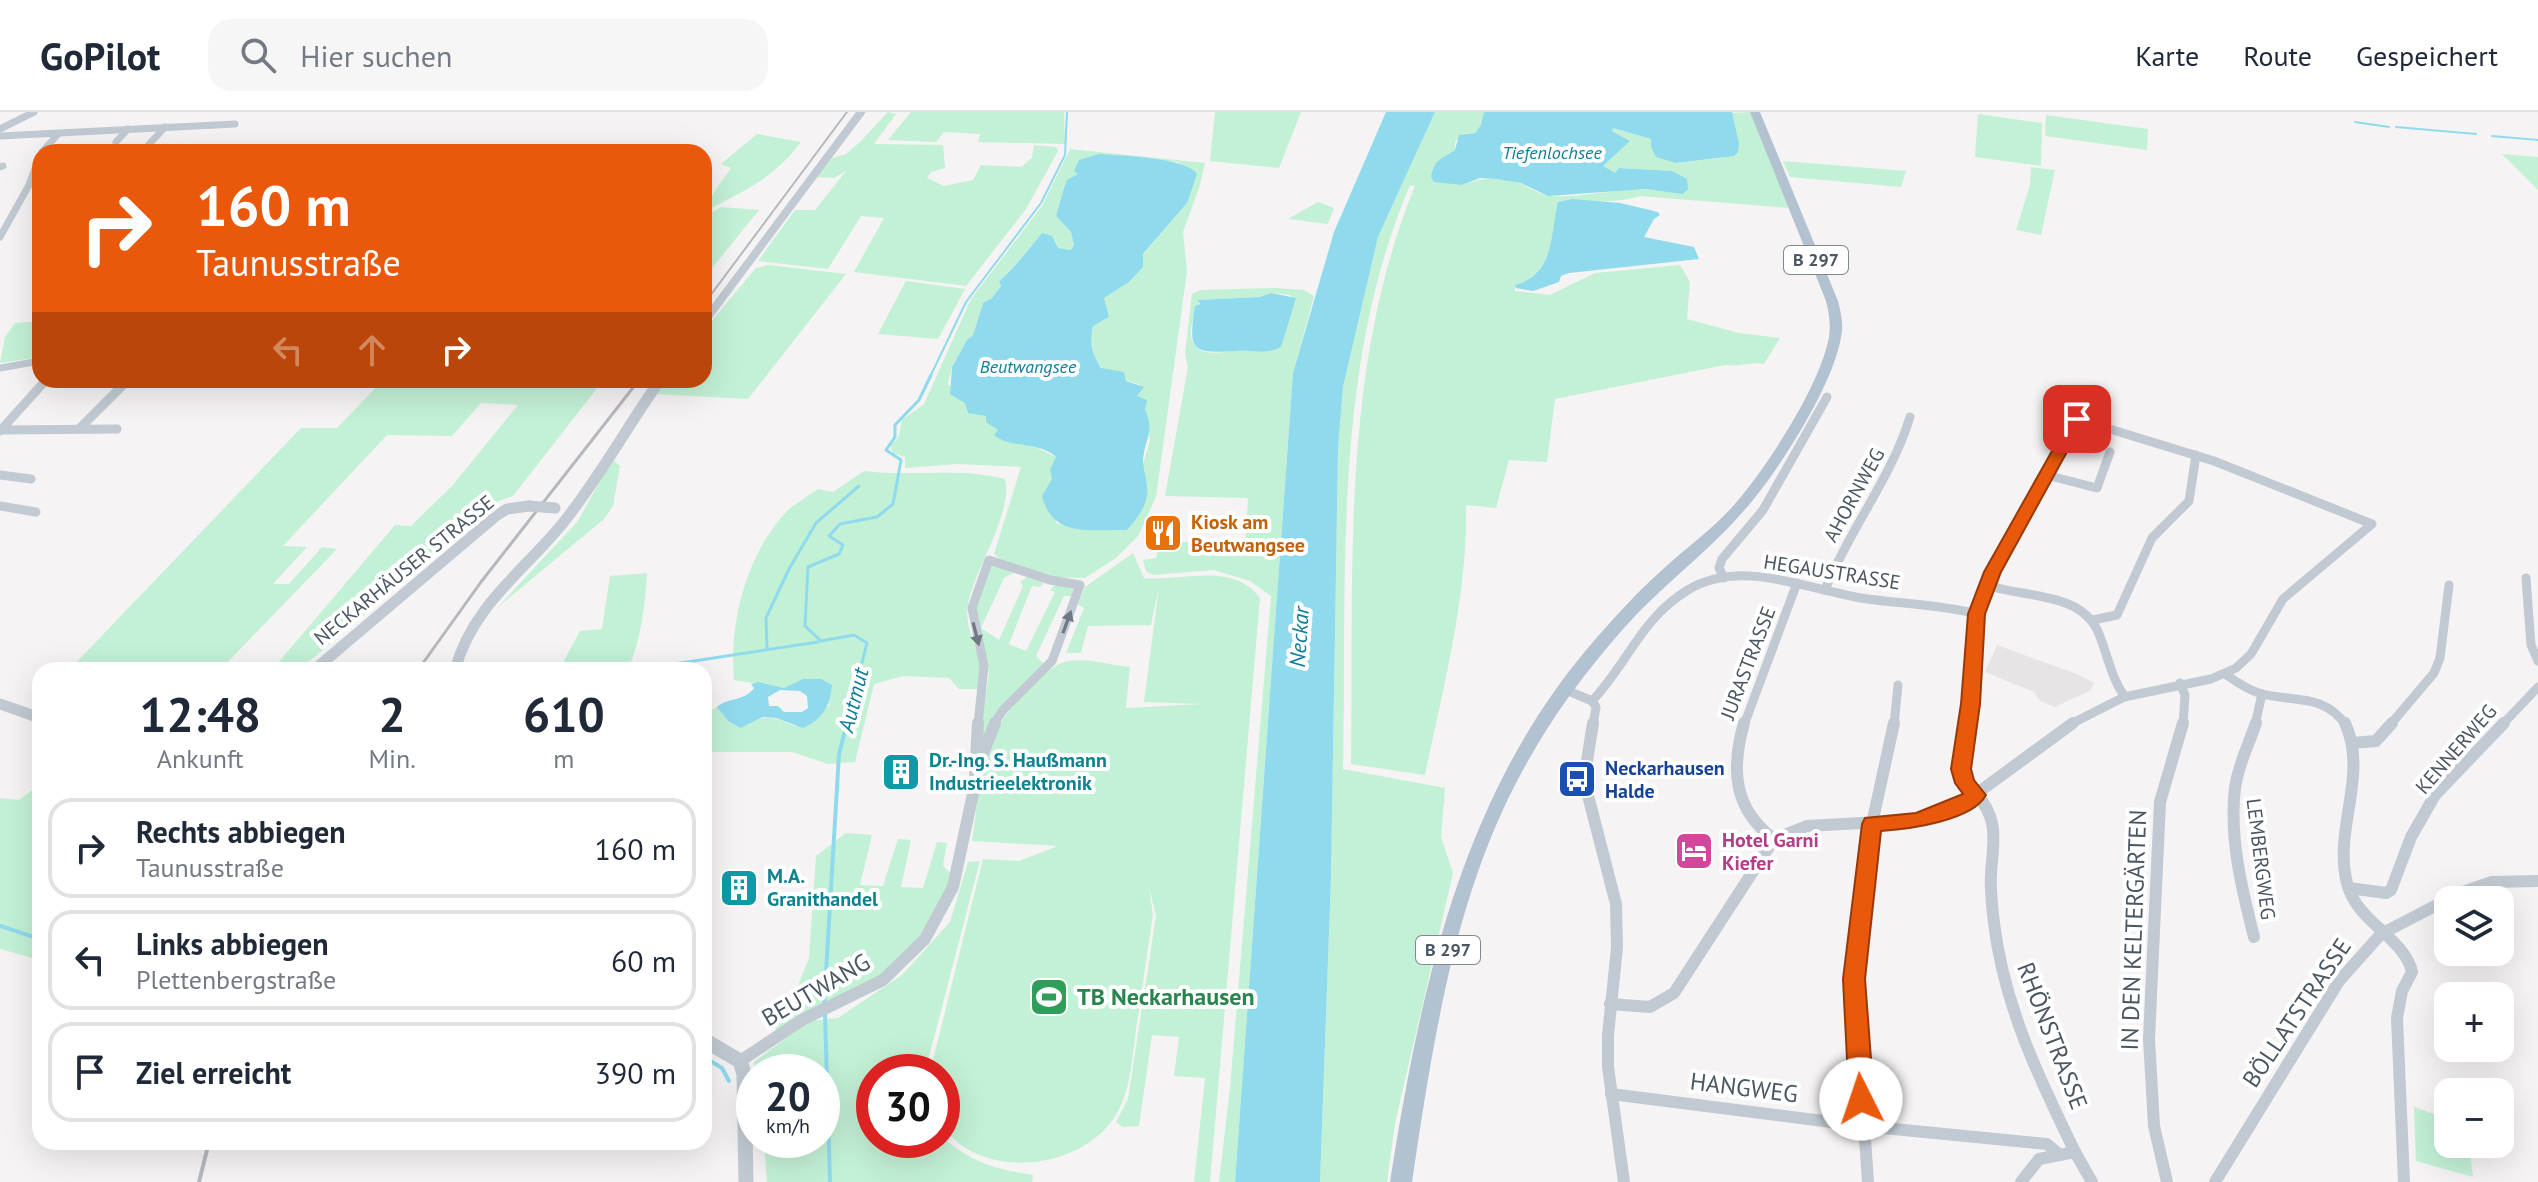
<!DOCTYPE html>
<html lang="de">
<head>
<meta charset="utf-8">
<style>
  body { margin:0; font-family:"PT Sans",sans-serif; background:#f6f6f7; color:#1f2937; height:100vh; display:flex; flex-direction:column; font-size:30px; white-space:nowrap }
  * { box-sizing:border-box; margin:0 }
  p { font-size:26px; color:#747a83 }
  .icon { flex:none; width:44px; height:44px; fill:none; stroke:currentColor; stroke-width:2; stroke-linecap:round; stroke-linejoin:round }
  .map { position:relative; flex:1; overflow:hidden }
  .sheet { position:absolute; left:32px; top:550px; width:680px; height:488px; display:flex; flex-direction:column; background:#fff; border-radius:24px; box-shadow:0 8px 32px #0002 }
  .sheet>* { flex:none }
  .hud { position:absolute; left:32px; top:32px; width:680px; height:244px; border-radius:24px; box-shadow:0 8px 32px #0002; background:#ea580c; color:#fff; overflow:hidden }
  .controls { position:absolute; left:2434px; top:774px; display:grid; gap:16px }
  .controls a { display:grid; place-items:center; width:80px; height:80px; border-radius:16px; background:#fff; box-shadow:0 8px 32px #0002; font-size:40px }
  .speed { position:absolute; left:736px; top:942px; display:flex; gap:16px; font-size:40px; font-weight:700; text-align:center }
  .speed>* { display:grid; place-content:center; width:104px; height:104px; border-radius:50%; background:#fff; box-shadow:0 8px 32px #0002; line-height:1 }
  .speed small { font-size:20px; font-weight:400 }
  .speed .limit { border:12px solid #d22; background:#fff; color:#111 }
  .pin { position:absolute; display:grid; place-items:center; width:68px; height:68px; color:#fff; margin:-34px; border-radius:16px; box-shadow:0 4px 12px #0006 }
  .me { position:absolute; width:88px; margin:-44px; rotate:356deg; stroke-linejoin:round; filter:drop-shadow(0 0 6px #0008) }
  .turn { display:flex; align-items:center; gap:28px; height:168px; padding:0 32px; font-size:36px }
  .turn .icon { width:104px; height:104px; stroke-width:2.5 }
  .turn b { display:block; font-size:56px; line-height:68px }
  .lanes { display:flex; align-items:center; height:76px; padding:0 32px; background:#0003; justify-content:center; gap:40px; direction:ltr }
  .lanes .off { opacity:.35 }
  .eta { display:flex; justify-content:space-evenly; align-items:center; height:136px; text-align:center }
  .eta b { font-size:48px; font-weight:700; line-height:56px }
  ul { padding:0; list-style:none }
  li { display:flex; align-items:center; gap:24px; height:100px; margin:0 16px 12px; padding:0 16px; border:4px solid #e0e1e3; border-radius:24px }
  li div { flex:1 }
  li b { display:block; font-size:30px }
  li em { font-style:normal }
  header { display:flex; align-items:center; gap:48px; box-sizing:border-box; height:112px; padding:0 40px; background:#fff; border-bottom:2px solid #e0e1e3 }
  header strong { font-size:38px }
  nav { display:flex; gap:44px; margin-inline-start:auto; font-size:28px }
  .search { width:560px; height:72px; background:#f6f6f7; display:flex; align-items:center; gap:20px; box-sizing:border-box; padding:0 28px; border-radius:24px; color:#747a83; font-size:30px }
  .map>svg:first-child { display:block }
  .education { fill:#e6e4e5 }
  .green { fill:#c3f1d5; fill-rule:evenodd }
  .water { fill:#90daee; fill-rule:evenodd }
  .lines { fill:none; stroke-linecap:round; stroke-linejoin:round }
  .stream-far2 { stroke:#90daee; stroke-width:2 }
  .stream-far1 { stroke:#90daee; stroke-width:3 }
  .stream { stroke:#90daee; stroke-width:4 }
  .minor-far2 { stroke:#c1cad2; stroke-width:7 }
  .minor-far1 { stroke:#c1cad2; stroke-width:9 }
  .minor { stroke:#c1cad2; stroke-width:12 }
  .tertiary-far2 { stroke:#c1cad2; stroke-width:8 }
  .tertiary-far1 { stroke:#c1cad2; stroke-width:11 }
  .tertiary { stroke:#c1cad2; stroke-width:15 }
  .primary { fill:#b3c2d1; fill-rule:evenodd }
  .rail-far2 { stroke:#b5b8bd; stroke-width:2 }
  .rail-far1 { stroke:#b5b8bd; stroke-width:3 }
  .rail { stroke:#b5b8bd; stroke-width:4 }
  .tertiary-bridge { stroke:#c1cad2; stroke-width:11 }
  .oneway { fill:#6e7983 }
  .route { fill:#ea580c; stroke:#983908; stroke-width:2 }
  .labels { text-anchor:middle; stroke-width:8; stroke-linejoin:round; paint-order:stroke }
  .far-water-label { font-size:18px; font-style:italic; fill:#0c7c9b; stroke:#fff }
  .shield { fill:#fff; stroke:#808990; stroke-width:2 }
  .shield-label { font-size:18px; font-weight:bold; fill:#4a5661 }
  .street-label { font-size:20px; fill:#4a5661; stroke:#fff }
  .food-label { font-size:20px; font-weight:bold; fill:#c56008; stroke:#fff; text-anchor:start }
  .culture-label { font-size:20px; font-weight:bold; fill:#0d838f; stroke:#fff; text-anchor:start }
  .transit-label { font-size:20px; font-weight:bold; fill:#164399; stroke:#fff; text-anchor:start }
  .hotel-label { font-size:20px; font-weight:bold; fill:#b23c85; stroke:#fff; text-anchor:start }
  .water-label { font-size:22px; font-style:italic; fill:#0c7c9b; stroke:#fff }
  .near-street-label { font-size:24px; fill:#4a5661; stroke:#fff }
  .near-leisure-label { font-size:24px; font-weight:bold; fill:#27864d; stroke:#fff; text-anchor:start }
</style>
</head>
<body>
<header>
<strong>GoPilot</strong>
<div class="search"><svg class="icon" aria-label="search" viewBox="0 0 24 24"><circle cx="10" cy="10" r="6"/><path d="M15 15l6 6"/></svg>Hier suchen</div>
<nav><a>Karte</a><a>Route</a><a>Gespeichert</a></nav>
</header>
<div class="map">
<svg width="2538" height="1070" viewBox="0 0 2538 1070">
  <rect width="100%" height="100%" fill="#f5f3f3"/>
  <path class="education" d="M1997 533 2077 562 2094 571 2091 578 2055 595 2040 589 2034 580 1985 560Z"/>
  <g class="green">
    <path d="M888 0 896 2 874 32 943 33 945 56 931 60 927 66 944 74 973 68 981 53 1021 55 1032 46 1034 33 1056 35 1058 39 1026 97 966 174 854 160 884 106 861 104 828 157 758 149 795 98H815L846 59 834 66 816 65 832 46 846 42 860 30Z"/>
    <path d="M911 0H1064L1065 32 978 30 980 22 944 20 936 30 888 28Z"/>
    <path d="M1215 0H1301L1279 56 1210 49Z"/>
    <path d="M1435 0H1484L1481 13 1475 21 1462 22 1455 30V38L1448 42 1462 73C1481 66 1503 63 1522 72 1531 77 1540 83 1551 84 1585 86 1621 75 1655 78L1672 59 1619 56 1615 61 1602 54 1630 29 1612 19 1613 16 1651 27 1676 51 1722 46 1736 22 1731 1 1752 0 1789 96 1640 84C1612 93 1587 87 1559 90 1550 124 1555 159 1515 173V179L1550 183 1595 161 1680 153 1690 170 1687 207 1739 221 1780 226 1764 252C1751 249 1739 255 1725 253L1555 287 1547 350 1509 348 1496 396 1466 393C1468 483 1443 576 1425 663L1351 652C1354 458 1340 257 1415 74L1410 73C1332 256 1347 463 1343 657L1445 676 1441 725 1453 761 1395 1011 1387 1070H1320L1331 765 1338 337 1343 275 1378 125Z"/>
    <path d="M1978 2 2042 11 2041 54 1975 45Z"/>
    <path d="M2046 3 2148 17 2147 38 2045 24Z"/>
    <path d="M757 22 801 30C772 68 745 78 704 100V95L731 56 721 52Z"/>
    <path d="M1070 37 1205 51 1199 76 1183 120 1187 159 1156 385 1138 424 1116 446 1085 466 1051 465 1000 447 994 442 1021 355 957 352 905 356V345L893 341 890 334 899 324 902 308 924 292 971 187 1042 94ZM1099 42 1178 50 1185 55 1190 78 1187 91 1143 143V155L1129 170 1104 186 1109 205 1093 214C1088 252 1102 263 1139 272L1137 284 1150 328 1143 352 1148 376 1127 418 1076 417 1056 411 1052 367 1056 345 998 317 982 301H968L965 291 948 272 952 255 967 228 973 223 983 191 992 186 1001 174 999 169C1015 154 1029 137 1042 121L1056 130 1057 136 1071 138 1074 133 1071 120 1056 104C1060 91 1062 80 1067 68L1079 62 1075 59 1079 48Z"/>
    <path d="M2502 42 2538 45V79V78Z"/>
    <path d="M1783 49 1906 59 1901 75 1790 65Z"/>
    <path d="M2031 55 2055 58 2041 123 2016 118 2030 73Z"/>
    <path d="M1318 90 1334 96 1328 112 1288 107Z"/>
    <path d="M721 95 759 98 704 166V105Z"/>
    <path d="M769 153 846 162 748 287 655 282 666 268H704V218L756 156Z"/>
    <path d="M906 169 965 177 938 227 878 222Z"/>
    <path d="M1276 176 1304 178 1314 184 1293 261 1235 1070H1219L1230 976 1271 484 1250 469 1214 458 1153 463 1146 459 1143 448 1156 446 1158 436 1182 434V430L1243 431 1244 438H1249L1245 437 1248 386 1165 384 1188 255 1185 242 1192 182 1201 178ZM1271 181 1291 183 1292 190 1281 235C1266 243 1253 238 1238 239 1223 239 1198 247 1192 228 1187 214 1199 197 1199 188L1260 185Z"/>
    <path d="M40 209V245L0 251 5 225 15 211Z"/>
    <path d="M383 268H557L598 275 513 384 499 389 299 558H272L395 413 411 414 452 374 518 293 481 291 452 324 387 323 283 434 307 435 273 472H289L322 435 337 437 220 558H69L301 316H337Z"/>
    <path d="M612 347 620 354 613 394 604 407 498 495 578 409Z"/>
    <path d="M864 359C910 365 960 355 1005 367 1013 402 975 456 968 492 964 514 976 532 980 552 981 560 979 570 979 577H959L949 566 903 564 874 572 855 650 828 652 792 640H704V602L717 595 728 609 749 613C764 600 778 607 795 614L830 593 803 567 784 576 734 568C729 510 746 443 787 399 796 391 808 384 818 377L833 380Z"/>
    <path d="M1133 441 1144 466C1182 470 1232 449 1260 486L1210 1070H1194L1205 966 1174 964 1179 925 1152 923 1139 1014 1123 1015 1116 1010 1128 987 1156 804 1149 775 1153 803C1147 841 1142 880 1136 918 1132 946 1131 976 1117 1001 1084 1059 980 1070 943 1014 938 1006 942 972 942 960H930L983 747 1019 749 1058 734 972 729C982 662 979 621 1033 573 1043 564 1055 551 1069 549 1090 546 1109 553 1130 555L1126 596 1202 592 1144 590 1159 475 1151 513 1088 514 1081 541H1066L1084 496 1078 492 1085 475Z"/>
    <path d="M995 453 1013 461 1004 466 981 516 999 528 1023 474 1020 470 1027 465 1044 471 1040 475 1032 474 1009 532 1026 539 1055 480 1050 478 1056 472 1070 473 1074 478 1072 484H1064L1036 544 1045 553 996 600 977 644 989 562 987 546 977 521 975 495 989 455Z"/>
    <path d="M647 461C645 495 641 526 628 558H559L580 519 602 517 610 464Z"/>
    <path d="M40 672V848L0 837V686L19 688Z"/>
    <path d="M846 721 872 723 860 773 883 774 898 727 911 728 901 775 923 776 937 730 947 731 943 753 952 764C939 793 923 825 899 848 866 879 817 898 777 919L768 905 795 881 809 846 816 744Z"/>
    <path d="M980 749 925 960H874V1028H942V1025C973 1051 994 1057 1033 1063L1032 1070H767L764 1028H822V960H755L754 950 809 909 838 906 902 863 950 810 968 750Z"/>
    <path d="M2414 995 2448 1007V1032H2469L2473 1065 2416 1049Z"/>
  </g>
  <g class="water">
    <path d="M1386 0H1435L1378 125 1343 275 1338 337 1331 765 1320 1070H1235L1293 261 1334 120Z"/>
    <path d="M1484 0H1732L1739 32 1738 40 1734 44 1676 51 1656 45 1651 35V27L1613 16 1612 19 1630 29 1603 54 1615 61 1619 56 1672 59 1687 67 1688 77 1683 82 1646 77 1548 84 1521 71 1497 67 1480 66 1462 73 1434 70 1431 65C1434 48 1441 47 1455 38L1459 23 1475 21 1481 13Z"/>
    <path d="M1099 42C1123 44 1185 45 1197 62L1187 91 1143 142V155L1129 170 1104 186 1109 205 1093 214C1090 232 1091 240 1101 256L1124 260 1126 269 1144 275 1137 284 1147 288 1145 298C1155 317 1145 328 1143 347 1143 356 1146 364 1147 372 1150 390 1138 406 1127 418 1091 417 1053 427 1042 384L1052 367 1050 358 1056 345C1039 329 1010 337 994 323L998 318 986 310V304L968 301 965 291 950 282 952 255 967 228 973 223 983 191 992 186 1001 174 999 169C1015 155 1029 137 1042 121L1052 124 1058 136 1071 138 1074 133 1071 120 1056 104C1060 91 1062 80 1067 68L1078 62 1074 59 1079 48Z"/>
    <path d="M1572 87 1620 91 1658 100 1660 103 1654 107 1644 125 1694 135 1699 147 1569 161 1561 164 1559 170 1533 179 1516 176 1515 173C1555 161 1550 124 1558 90Z"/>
    <path d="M1271 181 1296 186 1281 235C1266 243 1253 238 1237 239 1191 242 1188 239 1195 194L1200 192 1198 188 1260 185Z"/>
    <path d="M803 567H821L832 573C830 594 823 607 803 616L776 606 763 605 741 616 728 609 717 595C728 585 744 590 754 576L751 572 758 570 784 576ZM780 578 800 579 807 584 808 596 802 600H784L778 594H769L768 585Z"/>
  </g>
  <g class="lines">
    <g class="stream-far2">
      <path d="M2355 10 2389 15"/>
      <path d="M2396 15 2476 22"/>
      <path d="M2492 24 2538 28"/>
      <path d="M930 265 966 190 1041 91 1065 43 1067 0"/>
    </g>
    <g class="stream-far1">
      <path d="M767 536 766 506 789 457 816 411 859 374"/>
      <path d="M648 556 818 530"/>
      <path d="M846 613 867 531 854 523 821 529 805 514 808 455 839 442 843 433 829 424 840 412 877 405 893 392 901 348 886 338 895 325V313L919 288 931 263"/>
    </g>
    <g class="stream">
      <path d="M0 814 40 827"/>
      <path d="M824 894 839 642 847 611"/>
      <path d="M825 902 830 1070"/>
      <path d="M704 945 722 956 729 969"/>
    </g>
    <g class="minor-far2">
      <path d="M0 17 34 0"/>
      <path d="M0 24 235 12"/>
      <path d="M116 30 128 17"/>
      <path d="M144 38 174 37"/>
      <path d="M42 40 58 22"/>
      <path d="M142 40 165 15"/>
      <path d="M0 55 3 54"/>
      <path d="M0 125 29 73 40 43"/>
      <path d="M0 256 40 249"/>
    </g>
    <g class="minor-far1">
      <path d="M79 317 128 268"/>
      <path d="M0 318 117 317"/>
      <path d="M0 319 46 268"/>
      <path d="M0 363 31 367"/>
      <path d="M2046 363 2097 376 2110 340"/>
      <path d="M0 394 36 400"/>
      <path d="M1724 466 1719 456 1722 447 1763 398 1827 285"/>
      <path d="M2526 466 2531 533 2538 549"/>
      <path d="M1986 473C2024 486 2082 479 2099 522 2108 544 2111 566 2125 585"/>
      <path d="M1825 478C1849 418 1891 367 1910 305"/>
      <path d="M2093 508 2117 503 2152 426 2189 389 2196 343"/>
      <path d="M2225 562C2235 569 2246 577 2259 581 2292 591 2322 580 2346 613"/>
      <path d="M2180 571 2185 583 2183 613"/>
      <path d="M1564 577 1592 589 1596 595 1593 613"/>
      <path d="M1592 589C1626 554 1642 505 1688 478 1741 446 1806 477 1861 486 1900 492 1939 492 1977 502"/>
      <path d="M978 613 984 554 972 496 989 448 1050 468 1080 473 1052 549 1003 598 993 613"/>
      <path d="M1744 613 1797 471"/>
      <path d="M1894 613 1898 573"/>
      <path d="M1967 613 1977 502 1992 460 2077 307 2214 349 2372 412 2283 487 2251 542 2236 556 2211 567 2124 585 2069 613"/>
      <path d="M2255 613 2262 582"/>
      <path d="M2390 613 2434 561 2440 546 2449 473"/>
      <path d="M2502 613 2538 575"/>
    </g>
    <g class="minor">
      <path d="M1593 611 1584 668 1616 792 1617 836 1608 923V955L1624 1070"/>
      <path d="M1744 611C1731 657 1733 697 1774 727"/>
      <path d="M1967 611 1962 665 1976 682"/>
      <path d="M2345 611C2369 663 2333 717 2347 771 2356 810 2405 826 2412 860L2402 879 2397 906 2404 1070"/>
      <path d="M2353 631 2376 629 2392 611"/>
      <path d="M975 664 978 611"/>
      <path d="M1976 682C2000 707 1993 731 1991 762 1990 778 1992 795 1994 811 2004 894 2039 966 2075 1040"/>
      <path d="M1976 682 2073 611"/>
      <path d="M2349 776 2386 781 2391 778 2411 725 2435 683 2504 611"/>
      <path d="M2254 825C2242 778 2229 725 2235 676 2238 653 2249 632 2256 611"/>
      <path d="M1610 892 1650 895 1674 881 1774 727 1807 714 1916 708 1949 698 1976 682"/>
      <path d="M740 949 802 908 883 868 925 827 953 775 980 649 995 611"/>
      <path d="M1611 982 1863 1014 2047 1032 2059 1042"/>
      <path d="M1868 1070 1854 867 1872 712 1894 611"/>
      <path d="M2021 1070 2039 1047 2075 1040 2092 1070"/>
      <path d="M2167 1070 2154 1014 2149 927 2160 690 2183 611"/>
      <path d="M2215 1070 2339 869 2381 822 2460 781 2492 770 2538 769"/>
    </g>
    <path class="tertiary-far2" d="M704 210 861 0"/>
    <g class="tertiary-far1">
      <path d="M314 558 497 403 507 397 529 394"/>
      <path d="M455 558C472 494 523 460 563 411 599 366 627 315 660 268"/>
      <path d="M0 592 40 606"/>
    </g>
    <path class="tertiary" d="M704 928 740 949 744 962 746 1070"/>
    <path class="primary" d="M1750 0H1760L1838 189C1841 201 1844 213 1841 225 1833 275 1775 365 1741 402 1705 443 1660 475 1624 516 1585 560 1551 606 1523 658 1454 783 1433 931 1412 1070H1390C1420 880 1460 688 1587 537 1610 510 1635 482 1662 458 1686 436 1713 417 1734 393 1767 355 1820 274 1829 225 1831 213 1829 201 1826 189Z"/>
    <path class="rail-far2" d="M704 192 847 0"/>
    <path class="rail-far1" d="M418 558 481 470 639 268"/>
    <path class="rail" d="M199 1070 209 1030"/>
    <path class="tertiary-bridge" d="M529 394 555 396"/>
  </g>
  <defs><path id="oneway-solid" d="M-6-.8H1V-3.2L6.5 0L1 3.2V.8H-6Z" transform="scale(2)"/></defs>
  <g class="oneway">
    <use href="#oneway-solid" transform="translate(1067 510) rotate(-70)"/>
    <use href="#oneway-solid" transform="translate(976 522) rotate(76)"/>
  </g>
  <path class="route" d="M2077 302 2085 307 2001 460 1985 502 1980 592 1971 657 1974 668 1986 683C1972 709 1909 717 1881 719L1865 867 1874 987 1870 995 1861 998 1853 995 1849 987 1843 867 1862 712 1865 706 1916 701 1963 682 1955 671 1951 657 1961 592 1968 502 1984 460 2070 307Z"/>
  <defs>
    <g id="restaurant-square" transform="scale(2)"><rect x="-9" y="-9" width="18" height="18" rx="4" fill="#e8710a" stroke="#fff"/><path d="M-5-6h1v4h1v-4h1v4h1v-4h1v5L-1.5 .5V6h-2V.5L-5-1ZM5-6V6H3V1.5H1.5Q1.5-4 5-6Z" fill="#fff"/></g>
    <g id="building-square" transform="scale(2)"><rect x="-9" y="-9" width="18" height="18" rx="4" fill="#0f9aa8" stroke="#fff"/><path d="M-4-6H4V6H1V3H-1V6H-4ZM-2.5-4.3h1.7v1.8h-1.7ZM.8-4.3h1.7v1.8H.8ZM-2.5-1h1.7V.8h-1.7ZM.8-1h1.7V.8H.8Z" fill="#fff"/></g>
    <g id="bus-square" transform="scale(2)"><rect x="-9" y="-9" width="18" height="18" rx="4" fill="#1a4fb4" stroke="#fff"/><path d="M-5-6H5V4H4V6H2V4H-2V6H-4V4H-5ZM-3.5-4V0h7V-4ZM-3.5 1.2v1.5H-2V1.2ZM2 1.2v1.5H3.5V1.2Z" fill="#fff"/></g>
    <g id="hotel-square" transform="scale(2)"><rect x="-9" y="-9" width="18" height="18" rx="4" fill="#d1479c" stroke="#fff"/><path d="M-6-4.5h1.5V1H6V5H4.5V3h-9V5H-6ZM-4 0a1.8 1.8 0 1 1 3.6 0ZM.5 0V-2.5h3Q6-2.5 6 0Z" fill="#fff"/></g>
    <g id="stadium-square" transform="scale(2)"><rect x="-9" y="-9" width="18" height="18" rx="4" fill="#2e9e5b" stroke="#fff"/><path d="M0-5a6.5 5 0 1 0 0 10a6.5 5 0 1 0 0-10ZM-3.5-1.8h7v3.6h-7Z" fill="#fff"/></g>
  </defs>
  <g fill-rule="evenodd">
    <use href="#restaurant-square" x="1163" y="421"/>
    <use href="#building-square" x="901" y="660"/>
    <use href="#bus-square" x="1577" y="667"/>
    <use href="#hotel-square" x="1694" y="739"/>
    <use href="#building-square" x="739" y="776"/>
    <use href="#stadium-square" x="1049" y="885"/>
  </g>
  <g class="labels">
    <g class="far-water-label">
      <text x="1552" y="47">Tiefenlochsee</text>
      <text x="1028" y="261">Beutwangsee</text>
    </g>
    <g class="shield">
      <rect x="1784" y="134" width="64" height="28" rx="6"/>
      <rect x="1416" y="824" width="64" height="28" rx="6"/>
    </g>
    <g class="shield-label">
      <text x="1816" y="154">B 297</text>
      <text x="1448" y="844">B 297</text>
    </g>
    <g class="street-label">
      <text transform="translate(1854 383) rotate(-61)" y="7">AHORNWEG</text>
      <text transform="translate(404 458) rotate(-39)" y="7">NECKARHÄUSER STRASSE</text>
      <text transform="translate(1832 460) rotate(9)" y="7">HEGAUSTRASSE</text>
      <text transform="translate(1748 551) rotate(-69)" y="7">JURASTRASSE</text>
      <text transform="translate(2456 637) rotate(-49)" y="7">KENNERWEG</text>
      <text transform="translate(2261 747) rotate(83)" y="7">LEMBERGWEG</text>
    </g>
    <g class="food-label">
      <text x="1191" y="417">Kiosk am<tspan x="1191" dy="23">Beutwangsee</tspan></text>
    </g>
    <g class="culture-label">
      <text x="929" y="655">Dr.-Ing. S. Haußmann<tspan x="929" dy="23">Industrieelektronik</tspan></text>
      <text x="767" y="771">M.A.<tspan x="767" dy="23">Granithandel</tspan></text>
    </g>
    <g class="transit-label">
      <text x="1605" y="663">Neckarhausen<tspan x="1605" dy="23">Halde</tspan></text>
    </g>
    <g class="hotel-label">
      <text x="1722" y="735">Hotel Garni<tspan x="1722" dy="23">Kiefer</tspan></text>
    </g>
    <g class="water-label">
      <text transform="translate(1299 525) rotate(-86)" y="8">Neckar</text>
      <text transform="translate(853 588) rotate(-76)" y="8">Autmut</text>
    </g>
    <g class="near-street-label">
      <text transform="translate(2134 818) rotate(-88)" y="8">IN DEN KELTERGÄRTEN</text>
      <text transform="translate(816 878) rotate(-30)" y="8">BEUTWANG</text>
      <text transform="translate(2297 901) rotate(-56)" y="8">BÖLLATSTRASSE</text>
      <text transform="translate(2052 924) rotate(69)" y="8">RHÖNSTRASSE</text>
      <text transform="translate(1744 976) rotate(7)" y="8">HANGWEG</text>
    </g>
    <g class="near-leisure-label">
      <text x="1077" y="893">TB Neckarhausen</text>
    </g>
  </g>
</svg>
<div class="controls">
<a><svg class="icon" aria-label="layers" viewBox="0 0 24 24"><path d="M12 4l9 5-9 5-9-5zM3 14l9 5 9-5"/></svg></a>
<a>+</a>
<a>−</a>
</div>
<div class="speed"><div>20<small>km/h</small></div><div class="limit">30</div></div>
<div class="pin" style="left:2077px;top:307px;background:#d93025"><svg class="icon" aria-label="arrive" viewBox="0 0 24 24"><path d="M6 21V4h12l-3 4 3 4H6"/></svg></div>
<svg class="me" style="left:1861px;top:987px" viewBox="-20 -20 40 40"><circle r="19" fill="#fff"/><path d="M0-13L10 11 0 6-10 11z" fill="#ea580c"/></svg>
<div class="hud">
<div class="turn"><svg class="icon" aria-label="right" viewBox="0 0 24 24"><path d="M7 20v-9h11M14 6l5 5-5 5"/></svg><div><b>160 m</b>Taunusstraße</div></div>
<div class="lanes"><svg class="icon off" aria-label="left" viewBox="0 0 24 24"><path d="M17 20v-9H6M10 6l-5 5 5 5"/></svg><svg class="icon off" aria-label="ahead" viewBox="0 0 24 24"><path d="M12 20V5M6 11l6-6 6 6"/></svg><svg class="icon" aria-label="right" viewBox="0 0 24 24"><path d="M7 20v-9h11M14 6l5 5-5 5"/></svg></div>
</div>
<section class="sheet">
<div class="eta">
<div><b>12:48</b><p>Ankunft</p></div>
<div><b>2</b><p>Min.</p></div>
<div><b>610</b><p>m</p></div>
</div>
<ul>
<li><svg class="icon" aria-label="right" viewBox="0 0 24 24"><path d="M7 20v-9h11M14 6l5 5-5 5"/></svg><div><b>Rechts abbiegen</b><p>Taunusstraße</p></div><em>160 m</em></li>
<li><svg class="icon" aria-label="left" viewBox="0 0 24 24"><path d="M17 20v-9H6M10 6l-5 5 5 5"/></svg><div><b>Links abbiegen</b><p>Plettenbergstraße</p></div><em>60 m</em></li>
<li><svg class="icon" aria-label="arrive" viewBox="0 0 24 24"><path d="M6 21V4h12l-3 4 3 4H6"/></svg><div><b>Ziel erreicht</b></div><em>390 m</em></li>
</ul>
</section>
</div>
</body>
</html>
